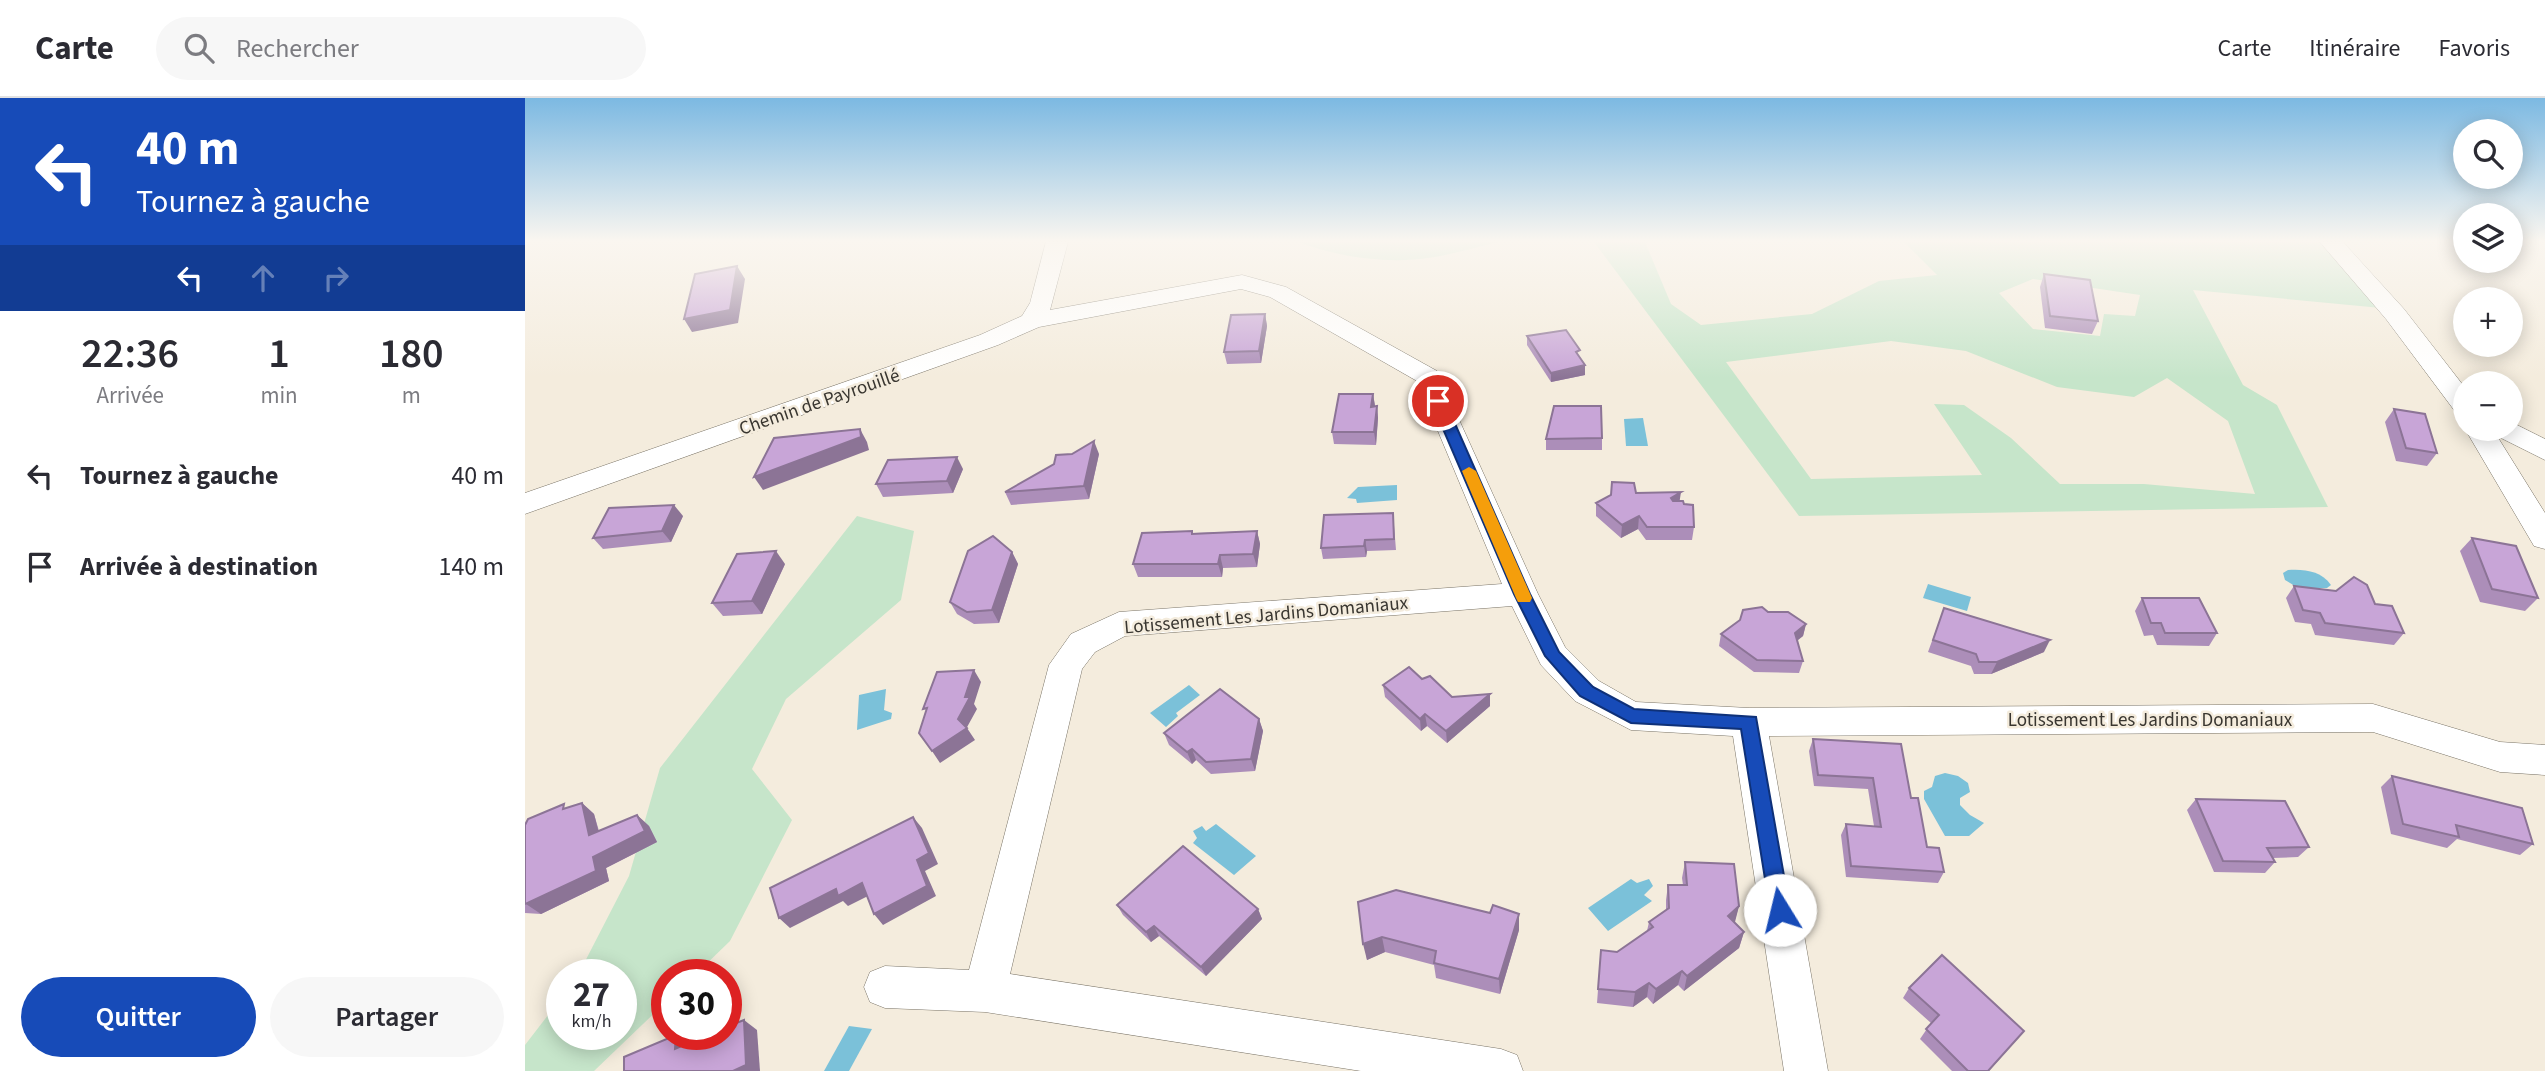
<!DOCTYPE html>
<html lang="fr">
<head>
<meta charset="utf-8">
<style>
  body { margin:0; font-family:"Source Sans 3",sans-serif; background:#f7f7f7; color:#2b2b33; height:100vh; display:flex; flex-direction:column; font-size:26px; white-space:nowrap }
  * { box-sizing:border-box; margin:0 }
  p { font-size:23px; color:#7c7c81 }
  .icon { flex:none; width:38px; height:38px; fill:none; stroke:currentColor; stroke-width:2; stroke-linecap:round; stroke-linejoin:round }
  .map { position:relative; flex:1; overflow:hidden }
  .drawer { display:flex; flex-direction:column; background:#fff; width:525px }
  .drawer>* { flex:none }
  .top-card { background:#174bb8; color:#fff; overflow:hidden }
  .fabs { position:absolute; left:1928px; top:21px; display:grid; gap:14px }
  .fabs a { display:grid; place-items:center; width:70px; height:70px; border-radius:50%; background:#fff; box-shadow:0 4px 18px #0003; font-size:35px }
  .speed { position:absolute; left:21px; top:861px; display:flex; gap:14px; font-size:35px; font-weight:700; text-align:center }
  .speed>* { display:grid; place-content:center; width:91px; height:91px; border-radius:50%; background:#fff; box-shadow:0 4px 18px #0003; line-height:1 }
  .speed small { font-size:18px; font-weight:400 }
  .speed .limit { border:10px solid #d22; background:#fff; color:#111 }
  .pin { position:absolute; display:grid; place-items:center; width:60px; height:60px; color:#fff; margin:-30px; border:4px solid #fff; border-radius:50%; box-shadow:0 2px 7px #0007 }
  .me { position:absolute; width:77px; margin:-38px; rotate:351deg; stroke-linejoin:round; filter:drop-shadow(0 0 5px #0008) }
  .turn { display:flex; align-items:center; gap:24px; height:147px; padding:0 21px; font-size:32px }
  .turn .icon { width:91px; height:91px; stroke-width:2.5 }
  .turn b { display:block; font-size:49px; line-height:60px }
  .lanes { display:flex; align-items:center; height:66px; padding:0 21px; background:#0003; justify-content:center; gap:35px; direction:ltr }
  .lanes .off { opacity:.35 }
  .eta { display:flex; justify-content:space-evenly; align-items:center; height:119px; text-align:center }
  .eta b { font-size:42px; font-weight:600; line-height:49px }
  .action { display:flex; gap:14px; margin-top:auto; padding:14px 21px }
  .action a { flex:1; height:80px; border-radius:42px; background:#174bb8; color:#fff; font-size:28px; font-weight:600; line-height:80px; text-align:center }
  .action a+a { background:#f7f7f7; color:#2b2b33 }
  ul { padding:0; list-style:none }
  li { display:flex; align-items:center; gap:21px; height:91px; padding:0 21px }
  li div { flex:1 }
  li b { display:block; font-size:26px }
  li em { font-style:normal }
  header { display:flex; align-items:center; gap:42px; box-sizing:border-box; height:98px; padding:0 35px; background:#fff; border-bottom:2px solid #e1e1e2 }
  header strong { font-size:33px }
  nav { display:flex; gap:38px; margin-inline-start:auto; font-size:24px }
  .search { width:490px; height:63px; background:#f7f7f7; display:flex; align-items:center; gap:18px; box-sizing:border-box; padding:0 24px; border-radius:38px; color:#7c7c81; font-size:26px }
  main { display:flex; flex:1; min-height:0 }
  .map>svg:first-child { display:block }
  .green { fill:#c6e5ca; fill-rule:evenodd }
  .water { fill:#7bc1d9 }
  .lines { fill:none; stroke-linecap:round; stroke-linejoin:round }
  .minor-casing { stroke:#7a7467; stroke-width:1 }
  .minor { fill:#fff; fill-rule:evenodd }
  .wall { fill:#ac8eb9 }
  .shaded-wall { fill:#8c7496 }
  .building { fill:#c8a5d7; stroke:#8c7496; stroke-width:2 }
  .route { fill:#174bb8; stroke:#0f3178; stroke-width:2 }
  .slow { fill:#f59e0b }
  .labels { text-anchor:middle; stroke-width:5; stroke-linejoin:round; paint-order:stroke }
  .street-label { font-size:19px; fill:#393630; stroke:#f4ecdd }
</style>
</head>
<body>
<header>
<strong>Carte</strong>
<div class="search"><svg class="icon" aria-label="search" viewBox="0 0 24 24"><circle cx="10" cy="10" r="6"/><path d="M15 15l6 6"/></svg>Rechercher</div>
<nav><a>Carte</a><a>Itinéraire</a><a>Favoris</a></nav>
</header>
<main>
<section class="drawer">
<div class="top-card">
<div class="turn"><svg class="icon" aria-label="left" viewBox="0 0 24 24"><path d="M17 20v-9H6M10 6l-5 5 5 5"/></svg><div><b>40 m</b>Tournez à gauche</div></div>
<div class="lanes"><svg class="icon" aria-label="left" viewBox="0 0 24 24"><path d="M17 20v-9H6M10 6l-5 5 5 5"/></svg><svg class="icon off" aria-label="ahead" viewBox="0 0 24 24"><path d="M12 20V5M6 11l6-6 6 6"/></svg><svg class="icon off" aria-label="right" viewBox="0 0 24 24"><path d="M7 20v-9h11M14 6l5 5-5 5"/></svg></div>
</div>
<div class="eta">
<div><b>22:36</b><p>Arrivée</p></div>
<div><b>1</b><p>min</p></div>
<div><b>180</b><p>m</p></div>
</div>
<ul>
<li><svg class="icon" aria-label="left" viewBox="0 0 24 24"><path d="M17 20v-9H6M10 6l-5 5 5 5"/></svg><div><b>Tournez à gauche</b></div><em>40 m</em></li>
<li><svg class="icon" aria-label="arrive" viewBox="0 0 24 24"><path d="M6 21V4h12l-3 4 3 4H6"/></svg><div><b>Arrivée à destination</b></div><em>140 m</em></li>
</ul>
<div class="action"><a>Quitter</a><a>Partager</a></div>
</section>
<div class="map">
<svg width="2020" height="973" viewBox="0 0 2020 973">
  <rect width="100%" height="100%" fill="#f4ecdd"/>
  <g class="green">
    <path d="M773 144H973C950 149 927 157 903 160 862 166 812 159 773 144Z"/>
    <path d="M1069 144H1120L1146 206 1176 227 1287 216 1354 183 1412 177 1379 144H1797L1856 210 1668 192 1718 287 1752 307 1803 409 1274 418ZM1508 181 1615 197 1610 218 1579 216 1575 238 1508 231 1474 195ZM1366 243 1441 253 1532 289 1609 299 1642 280 1703 323 1730 396 1619 386H1535L1486 340 1439 307 1409 306 1457 377 1286 381 1201 264Z"/>
    <path d="M332 418 389 433 376 502 261 601 227 671 267 722 205 843 170 877H142V903L69 973H0V947L37 899V936H96V877H53L104 778 135 670Z"/>
  </g>
  <g class="water">
    <path d="M1118 320 1123 348H1101L1099 321Z"/>
    <path d="M872 387V402L832 405 831 401 822 400 833 389Z"/>
    <path d="M1763 472C1780 471 1796 473 1806 487L1802 490H1773L1760 482 1758 475Z"/>
    <path d="M1403 486 1446 499 1442 513 1398 500Z"/>
    <path d="M664 587 675 597 651 615 653 618 641 629 625 615Z"/>
    <path d="M361 591 359 612 367 615 366 621 332 632 334 597Z"/>
    <path d="M1420 675 1433 678 1443 685 1445 694 1435 700V707L1445 717 1459 725 1444 738H1420L1399 701V693L1407 689 1410 678Z"/>
    <path d="M691 726 731 758 709 777 668 745 672 740 668 733 677 728 681 733Z"/>
    <path d="M1106 781 1112 785 1124 781 1128 788 1119 797 1127 803 1083 833 1063 810Z"/>
    <path d="M324 928 347 931 324 973H299Z"/>
  </g>
  <g class="lines">
    <g class="minor-casing">
      <g id="minor">
        <path d="M521 144H543L525 212 717 177 761 189 912 273 1013 496 1040 549 1074 583 1111 604 1224 610 1848 606 1975 644 2020 647V677L1975 674 1848 634 1244 638 1303 973H1259L1208 638 1106 632 1050 603 1016 567 987 508 600 538 570 554 557 571 485 876 976 951 992 957 998 973H836L460 914 360 910 345 904 339 889 345 874 360 868 444 872 524 567 546 536 594 514 977 486 892 283 745 199 716 191 514 229 473 247 0 416V395L455 237 497 218 505 205Z"/>
        <path d="M1795 144H1818L1879 211 1941 291V318L1932 316 1861 221Z"/>
        <path d="M1986 324 2020 341V362L1972 338 2020 415V451L2009 448 1940 331H1986Z"/>
      </g>
    </g>
    <use href="#minor" class="minor"/>
  </g>
  <g class="wall">
    <path d="M1519 176 1573 223 1567 236 1520 230 1515 189Z"/>
    <path d="M740 216 742 228 736 265 702 266 699 254Z"/>
    <path d="M1002 238 1055 259 1060 267V277L1026 284 1002 247Z"/>
    <path d="M848 296 850 308H852L853 320 851 347 809 346 807 334Z"/>
    <path d="M1869 311 1912 355 1902 368 1871 363 1860 324Z"/>
    <path d="M1077 340V352H1021V341Z"/>
    <path d="M574 356 564 401 486 407 480 394Z"/>
    <path d="M438 371 428 395 358 399 351 386Z"/>
    <path d="M1111 395 1154 403 1159 406 1169 429 1167 442H1121L1113 431 1096 440 1071 418V405Z"/>
    <path d="M868 415 871 452 842 453 841 459 798 461 796 450Z"/>
    <path d="M158 418 146 444 78 451 68 440Z"/>
    <path d="M667 433 668 435 732 433 735 446 732 469 698 470 697 479H613L608 466Z"/>
    <path d="M1947 440 2013 500 2000 513 1955 504 1935 453Z"/>
    <path d="M487 454 493 466 474 525 449 526 432 516 425 504Z"/>
    <path d="M260 466 237 516 198 518 187 505Z"/>
    <path d="M1769 488 1850 506 1879 535 1869 547 1790 537 1786 526 1770 524 1761 500Z"/>
    <path d="M1617 500 1692 535 1684 548 1632 547 1628 537 1619 538 1610 513Z"/>
    <path d="M1419 510 1519 554 1466 576H1449L1446 568 1403 554Z"/>
    <path d="M1243 514 1281 526 1278 538 1272 543 1278 563 1274 575 1229 574 1194 548 1196 536Z"/>
    <path d="M897 581 927 599 965 596V608L922 645 902 628 896 633 860 599 858 587Z"/>
    <path d="M734 621 738 633 730 673 686 676 671 662 667 666 644 647 639 635Z"/>
    <path d="M1288 641 1386 700 1402 749 1419 774 1413 785 1321 779 1316 737 1321 726 1349 728 1343 691 1289 688 1284 653Z"/>
    <path d="M1867 678 2008 746 1995 757 1932 741 1922 750 1866 736 1856 689Z"/>
    <path d="M1671 701 1784 749 1773 759 1748 760 1750 764 1740 775 1689 774 1662 712Z"/>
    <path d="M57 705 69 716 74 733 112 717 124 728 132 744 81 770 84 783 16 816 0 815V727Z"/>
    <path d="M1160 764 1214 808 1209 825 1219 834 1214 850 1159 893 1153 887 1128 906 1122 899 1108 909 1072 905 1076 852 1092 854 1122 833 1124 824 1141 812V802L1143 787H1158L1157 780Z"/>
    <path d="M833 804 965 815 994 816V832L975 896 911 880 909 867 860 854 842 862Z"/>
    <path d="M592 807 733 811 737 821 681 878 634 838 626 844 598 817Z"/>
    <path d="M1384 890 1499 933 1464 973H1427L1395 941 1406 925 1378 900Z"/>
  </g>
  <g class="shaded-wall">
    <path d="M212 168 220 181 213 225 167 234 159 221Z"/>
    <path d="M740 216 742 228 736 265 734 253Z"/>
    <path d="M1060 267V277L1026 284V275Z"/>
    <path d="M848 296 850 308 846 309Z"/>
    <path d="M852 308 853 320 851 347 849 334Z"/>
    <path d="M335 331 342 344 344 352 238 392 229 379Z"/>
    <path d="M569 343 574 356 564 401 559 388Z"/>
    <path d="M432 359 438 371 428 395 422 383Z"/>
    <path d="M1156 394 1154 407 1144 413 1146 400Z"/>
    <path d="M149 407 158 418 146 444 137 433Z"/>
    <path d="M1114 418 1113 431 1096 440 1097 427Z"/>
    <path d="M732 433 735 446 732 469 728 456Z"/>
    <path d="M840 442 842 453 841 459 839 448Z"/>
    <path d="M251 453 260 466 237 516 227 503Z"/>
    <path d="M487 454 493 466 474 525 467 512Z"/>
    <path d="M695 457 698 470 697 479 693 466Z"/>
    <path d="M1281 526 1278 538 1266 547 1270 535Z"/>
    <path d="M1525 542 1519 554 1466 576 1472 564Z"/>
    <path d="M449 572 456 584 449 606 452 611 441 631 442 630 450 642 415 665 407 653 433 621Z"/>
    <path d="M965 596V608L922 645 921 633Z"/>
    <path d="M900 616 902 628 896 633 895 621Z"/>
    <path d="M734 621 738 633 730 673 726 661Z"/>
    <path d="M667 651 671 662 667 666 662 654Z"/>
    <path d="M57 705 69 716 77 747 64 737Z"/>
    <path d="M112 717 124 728 132 744 81 770 84 783 16 816 1 806Z"/>
    <path d="M388 719 397 730 413 766 400 773 411 798 358 827 349 816 392 762Z"/>
    <path d="M337 785 347 796 323 808 318 803 265 830 254 820 311 791Z"/>
    <path d="M1214 808 1210 824 1199 833 1203 818Z"/>
    <path d="M733 811 737 821 681 878 676 869Z"/>
    <path d="M994 816V832L975 896 974 881Z"/>
    <path d="M629 828 634 838 626 844 621 834Z"/>
    <path d="M1219 834 1214 850 1159 893 1162 878Z"/>
    <path d="M857 839 860 854 842 862 838 846Z"/>
    <path d="M1157 873 1153 887 1128 906 1131 891Z"/>
    <path d="M1124 885 1122 899 1108 909 1110 894Z"/>
    <path d="M219 922 232 932 235 973H208Z"/>
    <path d="M151 937 165 947 150 951Z"/>
  </g>
  <g class="building">
    <path d="M212 168 205 212 159 221 170 176Z"/>
    <path d="M1519 176 1565 182 1573 223 1525 218Z"/>
    <path d="M740 216 734 253 699 254 706 217Z"/>
    <path d="M1041 232 1055 252 1051 254 1060 267 1026 275 1002 238Z"/>
    <path d="M814 296H848L846 309 852 308 849 334H807Z"/>
    <path d="M1029 308H1076L1077 340 1021 341Z"/>
    <path d="M1869 311 1900 316 1912 355 1881 350Z"/>
    <path d="M335 331 336 339 229 379 249 340Z"/>
    <path d="M569 343 559 388 480 394 529 366 531 357 547 356Z"/>
    <path d="M432 359 422 383 351 386 363 362Z"/>
    <path d="M1087 384 1109 385 1111 395 1156 394 1146 400 1148 403H1158L1159 406 1168 407 1169 429H1122L1114 418 1097 427 1071 405 1086 397Z"/>
    <path d="M149 407 137 433 68 440 84 410Z"/>
    <path d="M868 415 869 441 840 442 839 448 796 450 799 417Z"/>
    <path d="M667 433V436L732 433 728 456 695 457 693 466H608L617 435Z"/>
    <path d="M468 438 487 454 467 512 442 514 425 504 443 453Z"/>
    <path d="M1947 440 1991 448 2013 500 1967 491Z"/>
    <path d="M251 453 227 503 187 505 212 456Z"/>
    <path d="M1829 479 1842 487 1850 506 1867 508 1879 535 1800 525 1795 515 1778 512 1769 488 1811 493Z"/>
    <path d="M1617 500H1674L1692 535H1640L1636 525H1626Z"/>
    <path d="M1237 509 1243 514H1263L1281 526 1270 535 1278 563 1232 562 1196 536 1215 522 1218 512Z"/>
    <path d="M1419 510 1525 542 1472 564H1454L1451 556 1408 542Z"/>
    <path d="M884 569 897 581 905 578 927 599 965 596 921 633 900 616 895 621 858 587Z"/>
    <path d="M449 572 440 599H445L433 621 442 630 407 653 394 635 402 610 398 611 412 574Z"/>
    <path d="M695 591 734 621 726 661 681 664 667 651 662 654 639 635Z"/>
    <path d="M1288 641 1376 646 1386 700H1393L1402 749 1414 750 1419 774 1326 768 1321 726 1356 729 1348 680 1293 677Z"/>
    <path d="M1867 678 1997 710 2008 746 1931 727 1934 739 1878 726Z"/>
    <path d="M1671 701 1760 703 1784 749 1742 750 1750 764 1698 763Z"/>
    <path d="M57 705 64 737 112 717 120 733 68 759 71 773 0 806V727L3 721 39 706 38 711Z"/>
    <path d="M388 719 404 755 392 762 402 788 349 816 337 785 313 798 311 791 254 820 245 790Z"/>
    <path d="M658 748 733 811 676 869 629 828 621 834 592 807Z"/>
    <path d="M1160 764 1209 766 1214 808 1203 818 1219 834 1162 878 1157 873 1131 891 1124 885 1110 894 1073 891 1076 852 1092 854 1128 829 1124 824 1144 810 1143 787H1162Z"/>
    <path d="M871 792 965 815 968 807 994 816 974 881 909 865 911 853 857 839 838 846 833 804Z"/>
    <path d="M1417 857 1499 933 1463 973H1443L1401 931 1414 917 1384 890Z"/>
    <path d="M219 922 221 967 208 973H99V959L151 937 150 951 184 936H201V929Z"/>
  </g>
  <linearGradient id="sky" x2="0" y2="1"><stop stop-color="#7cb9e2"/><stop offset="0.51" stop-color="#faf6f0"/><stop offset="1" stop-color="#faf6f0" stop-opacity="0"/></linearGradient>
  <rect width="2020" height="280" fill="url(#sky)"/>
  <path class="route" d="M913 299 920 303 1005 496 1034 554 1068 589 1109 611 1231 619 1265 812 1262 819 1255 821 1248 819 1245 812 1216 631 1106 625 1055 598 1020 558 989 496 906 303Z"/>
  <path class="slow" d="M944 369 951 373 1007 500 1005 504H993L991 500 937 373Z"/>
  <g class="labels">
    <g class="street-label">
      <text transform="translate(294 303) rotate(-19)" y="7">Chemin de Payrouillé</text>
      <text transform="translate(741 516) rotate(-5)" y="7">Lotissement Les Jardins Domaniaux</text>
      <text x="1625" y="628">Lotissement Les Jardins Domaniaux</text>
    </g>
  </g>
</svg>
<div class="fabs">
<a><svg class="icon" aria-label="search" viewBox="0 0 24 24"><circle cx="10" cy="10" r="6"/><path d="M15 15l6 6"/></svg></a>
<a><svg class="icon" aria-label="layers" viewBox="0 0 24 24"><path d="M12 4l9 5-9 5-9-5zM3 14l9 5 9-5"/></svg></a>
<a>+</a>
<a>−</a>
</div>
<div class="speed"><div>27<small>km/h</small></div><div class="limit">30</div></div>
<div class="pin" style="left:913px;top:303px;background:#d93025"><svg class="icon" aria-label="arrive" viewBox="0 0 24 24"><path d="M6 21V4h12l-3 4 3 4H6"/></svg></div>
<svg class="me" style="left:1255px;top:812px" viewBox="-20 -20 40 40"><circle r="19" fill="#fff"/><path d="M0-13L10 11 0 6-10 11z" fill="#174bb8"/></svg>
</div>
</main>
</body>
</html>
